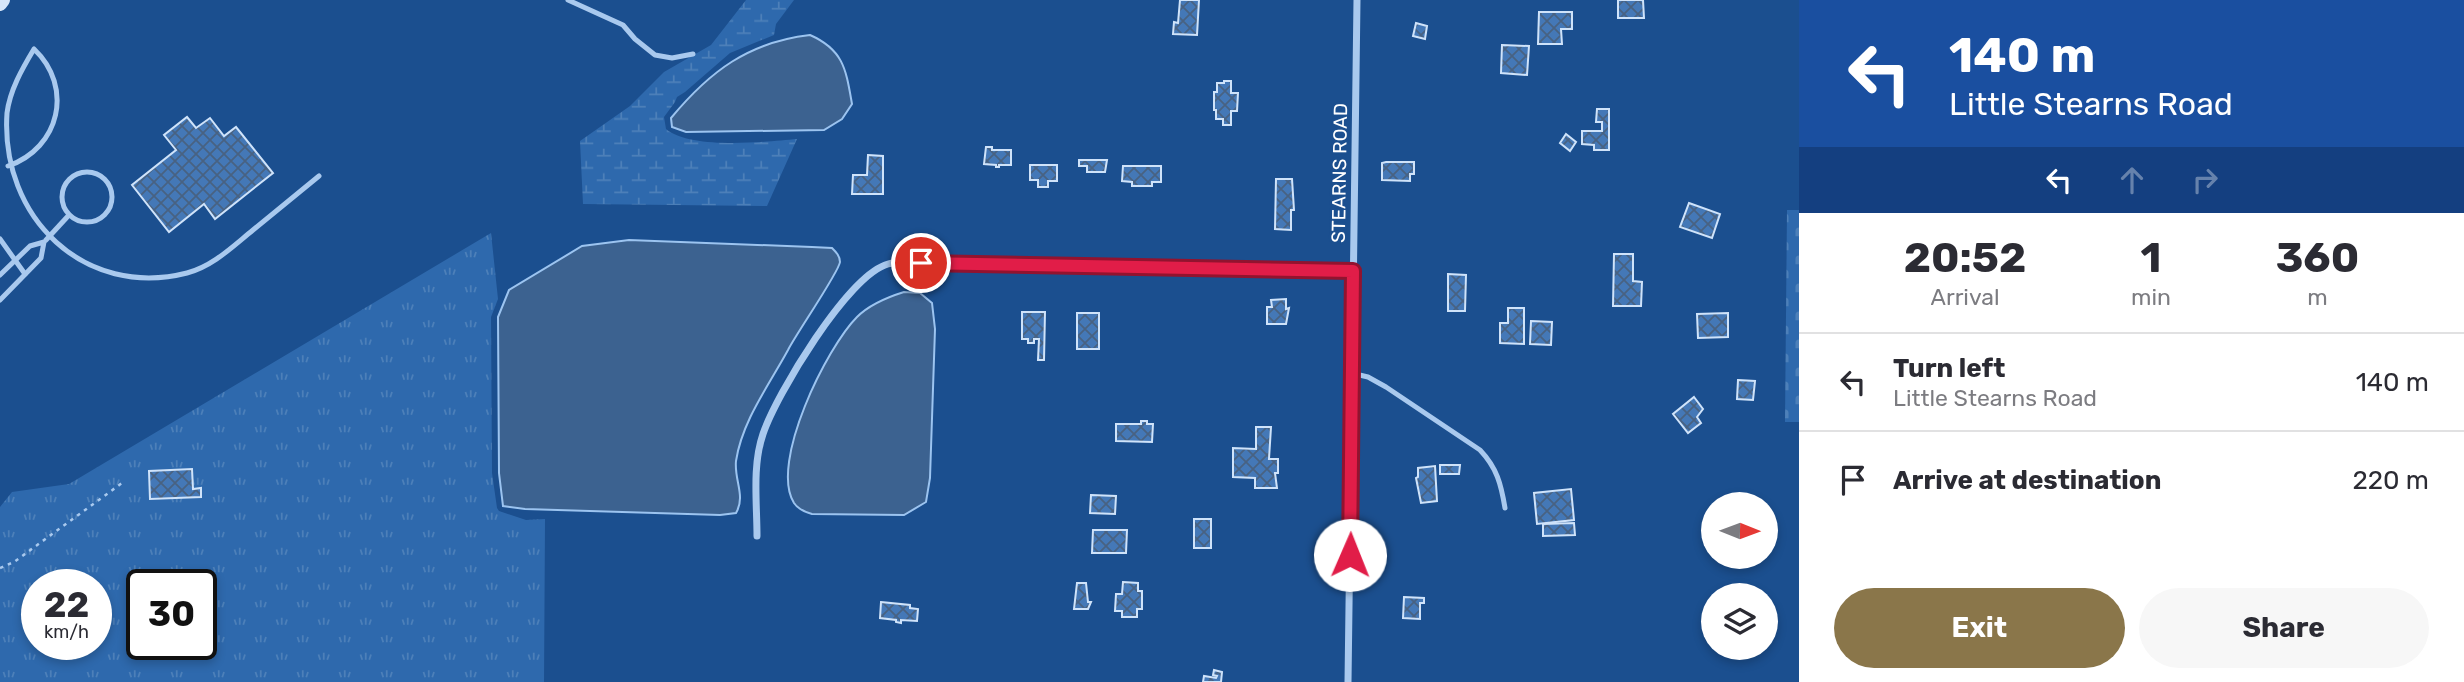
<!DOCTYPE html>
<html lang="en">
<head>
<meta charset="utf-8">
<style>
  body { margin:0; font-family:Rubik,sans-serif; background:#f7f7f7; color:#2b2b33; height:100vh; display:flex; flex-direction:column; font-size:26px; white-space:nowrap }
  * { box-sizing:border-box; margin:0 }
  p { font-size:23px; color:#7c7c81 }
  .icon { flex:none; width:38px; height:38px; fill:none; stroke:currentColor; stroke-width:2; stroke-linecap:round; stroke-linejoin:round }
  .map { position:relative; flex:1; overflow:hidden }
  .details { display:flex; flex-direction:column; background:#fff; width:665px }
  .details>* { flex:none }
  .banner { background:#1a4fa0; color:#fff; overflow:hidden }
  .needle { width:46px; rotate:91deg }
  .fabs { position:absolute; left:1701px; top:492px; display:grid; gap:14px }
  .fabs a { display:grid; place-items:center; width:77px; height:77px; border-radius:50%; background:#fff; box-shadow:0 4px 10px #0003; font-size:35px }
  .speed { position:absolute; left:21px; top:569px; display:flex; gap:14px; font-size:35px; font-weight:700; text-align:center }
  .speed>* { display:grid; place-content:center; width:91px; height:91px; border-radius:50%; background:#fff; box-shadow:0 4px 10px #0003; line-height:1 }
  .speed small { font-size:18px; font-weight:400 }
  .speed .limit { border:4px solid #111; border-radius:10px; background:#fff; color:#111 }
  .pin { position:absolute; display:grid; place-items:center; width:60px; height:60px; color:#fff; margin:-30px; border:4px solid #fff; border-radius:50%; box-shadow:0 2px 7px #0007 }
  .me { position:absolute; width:77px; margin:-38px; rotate:1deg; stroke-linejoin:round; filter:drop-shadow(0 0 5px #0008) }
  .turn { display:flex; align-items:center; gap:24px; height:147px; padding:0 35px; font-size:32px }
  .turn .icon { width:91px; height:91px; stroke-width:2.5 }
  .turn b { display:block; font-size:49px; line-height:60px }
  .lanes { display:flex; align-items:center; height:66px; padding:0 35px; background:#0003; justify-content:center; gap:35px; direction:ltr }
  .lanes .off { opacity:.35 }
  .eta { display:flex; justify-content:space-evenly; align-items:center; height:119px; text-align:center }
  .eta b { font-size:42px; font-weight:700; line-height:49px }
  .button { display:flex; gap:14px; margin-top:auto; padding:14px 35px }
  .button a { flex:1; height:80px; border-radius:42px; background:#8a764a; color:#fff; font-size:28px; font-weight:700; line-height:80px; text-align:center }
  .button a+a { background:#f7f7f7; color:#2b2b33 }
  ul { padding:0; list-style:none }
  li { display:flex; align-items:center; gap:21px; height:98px; padding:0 35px; border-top:2px solid #e1e1e2 }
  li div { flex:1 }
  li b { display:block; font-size:26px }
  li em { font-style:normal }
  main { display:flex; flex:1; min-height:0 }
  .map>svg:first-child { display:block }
  .grass { fill:url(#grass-tufts); fill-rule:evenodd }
  .wetland { fill:url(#wetland-marsh) }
  .cemetery { fill:url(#cemetery-stones) }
  .water { fill:#3c6290; stroke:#9cc4f0; stroke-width:2 }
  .building { fill:url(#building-cross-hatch); stroke:#cfe3fa; stroke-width:2 }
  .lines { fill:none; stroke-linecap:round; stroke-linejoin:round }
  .path { stroke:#a9c9ee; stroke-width:2.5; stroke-dasharray:3.5 5; stroke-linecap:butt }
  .service { stroke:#a9c9ee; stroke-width:5 }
  .minor { stroke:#a9c9ee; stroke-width:7 }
  .secondary { stroke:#d6e6fa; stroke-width:14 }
  .route-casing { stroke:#92132f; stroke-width:18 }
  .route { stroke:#e11d48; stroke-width:12 }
  .labels { text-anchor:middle; stroke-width:5; stroke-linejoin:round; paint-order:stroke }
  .street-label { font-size:19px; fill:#fff; stroke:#1b4f8f }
</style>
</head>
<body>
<main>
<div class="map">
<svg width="1799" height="682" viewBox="0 0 1799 682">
  <defs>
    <pattern id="grass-tufts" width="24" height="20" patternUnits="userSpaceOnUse" patternTransform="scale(1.75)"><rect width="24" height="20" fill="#2e69ad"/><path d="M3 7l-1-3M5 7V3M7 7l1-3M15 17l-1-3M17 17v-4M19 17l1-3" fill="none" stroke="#4d80b9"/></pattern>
    <pattern id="wetland-marsh" width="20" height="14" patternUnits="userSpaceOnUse" patternTransform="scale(1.75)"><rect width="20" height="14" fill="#2e69ad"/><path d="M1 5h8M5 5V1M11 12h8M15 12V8" fill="none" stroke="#4d80b9"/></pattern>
    <pattern id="cemetery-stones" width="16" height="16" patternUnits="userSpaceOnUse" patternTransform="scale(1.75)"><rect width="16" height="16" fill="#2e69ad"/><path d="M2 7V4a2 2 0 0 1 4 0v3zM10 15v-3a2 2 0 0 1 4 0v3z" fill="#4d80b9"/></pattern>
    <pattern id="building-cross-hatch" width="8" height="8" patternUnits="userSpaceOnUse" patternTransform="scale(1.75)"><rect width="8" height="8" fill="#4478b7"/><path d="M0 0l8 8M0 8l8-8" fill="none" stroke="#486282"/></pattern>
  </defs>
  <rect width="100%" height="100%" fill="#1b4f8f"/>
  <path class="grass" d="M491 233 498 299 491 317 492 473 497 508 499 511 526 520 545 519 544 682H0V507L12 492 69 484ZM37 584H96V644H37ZM142 584H201V644H142Z"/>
  <path class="wetland" d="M746 0H794L776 24 774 35 730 53 685 92 677 97 675 102 664 117 666 129C691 150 765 142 797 139L767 206 583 204 580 141 630 106 664 72 711 45Z"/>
  <path class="cemetery" d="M1787 210H1799V422H1785Z"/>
  <g class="water">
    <path d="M810 35C844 50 846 70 852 104L842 119 824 130 686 132 672 127 671 118C710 71 749 42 810 35Z"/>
    <path d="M629 240 812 247 832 248C836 252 840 256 840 262 839 272 796 334 788 350 769 385 742 421 736 461 734 480 746 496 736 513L720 515 525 509 503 506 499 473 498 317 509 290 582 246Z"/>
    <path d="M904 292 920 293 932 303 935 329 930 478 926 502 904 515 812 514C805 512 798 509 794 503 769 463 827 347 857 317 869 305 888 297 904 292Z"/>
  </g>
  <g class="building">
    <path d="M1180 0H1199L1197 35 1173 34 1174 22 1178 23Z"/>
    <path d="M1618 0H1643L1644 18H1618Z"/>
    <path d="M1539 12H1572V29H1561L1562 44H1538Z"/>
    <path d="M1416 23 1427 26 1425 39 1413 36Z"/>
    <path d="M1502 45 1529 46 1527 75 1501 73Z"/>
    <path d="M1224 81H1231V93H1238L1237 111H1231V125H1223V119H1216V110H1214V92H1217V83H1224Z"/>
    <path d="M1597 109H1609V150H1594V145L1582 144V131H1602V122H1596Z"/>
    <path d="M187 117 196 128 210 118 224 136 236 127 273 173 215 219 204 204 169 232 132 185 176 150 164 135Z"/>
    <path d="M1566 134 1576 142 1570 151 1560 143Z"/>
    <path d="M986 147H992V150H1011V165H999V167H996V165L984 164Z"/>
    <path d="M868 155 883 156V194H852L853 175H867Z"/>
    <path d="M1079 160H1107L1105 172H1087V166H1079Z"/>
    <path d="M1386 162H1414V174H1410V181L1382 180V163Z"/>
    <path d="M1030 165H1057V181H1048V187H1038V180H1030Z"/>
    <path d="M1123 166H1161V182H1152V186H1132V182L1122 181Z"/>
    <path d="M1276 179H1292L1294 210H1291V230L1275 229Z"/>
    <path d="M1689 203 1720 214 1712 238 1680 227Z"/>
    <path d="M1614 254H1633V281L1642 282 1641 306H1613Z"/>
    <path d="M1448 274 1466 275 1465 311H1448Z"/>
    <path d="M1286 299V309L1289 308 1286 324H1267V307H1272L1271 300Z"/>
    <path d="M1508 308H1524V344L1500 343V323H1508Z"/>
    <path d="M1022 312H1045L1044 360H1038L1039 339H1034V343H1028V339H1022Z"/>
    <rect x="1077" y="313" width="22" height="36"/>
    <path d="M1728 313V337L1698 338 1697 314Z"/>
    <path d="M1531 321 1552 322 1551 345 1530 344Z"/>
    <path d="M1738 380 1755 381 1753 400 1737 399Z"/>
    <path d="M1694 397 1703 409 1697 417 1701 423 1688 433 1673 414Z"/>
    <path d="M1141 421H1147V424H1153L1152 442 1116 441V424H1141Z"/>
    <path d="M1256 427H1271L1269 459H1278V473H1275L1277 488H1255V478L1233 477V448L1256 449Z"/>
    <path d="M1440 465H1460L1459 474H1440Z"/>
    <path d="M1435 466 1437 501 1421 503 1416 478 1418 477V468Z"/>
    <path d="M192 469 193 489 201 488V497L150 499 149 471Z"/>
    <path d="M1571 489 1574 520 1537 524 1534 493Z"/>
    <path d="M1091 495 1116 496 1115 514 1090 513Z"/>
    <rect x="1194" y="519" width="17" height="29"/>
    <path d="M1574 523 1575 535 1543 536V524Z"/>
    <path d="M1093 530H1127L1126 553H1092Z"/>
    <path d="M1123 582 1138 583V591H1142V609H1137V617H1122V611H1115L1116 594H1122Z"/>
    <path d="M1077 583H1086L1088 602H1091L1088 609H1074Z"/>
    <path d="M1404 597 1424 598V603H1420V619L1403 618Z"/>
    <path d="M881 602 910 605V608L918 609 917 621 901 620V623L896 622V620L880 618Z"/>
    <path d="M1214 670 1222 672 1221 682H1203L1204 676 1216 678 1217 676 1213 675Z"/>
  </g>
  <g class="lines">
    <path class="path" d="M0 568 14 562 122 483"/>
    <g class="service">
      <path d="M568 0 623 25 635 39 655 55 672 58 693 54"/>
      <path d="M8 166C60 148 74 87 34 49 22 69 10 90 7 113 0 218 85 299 187 273 213 266 232 247 253 230 275 212 297 194 319 176"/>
      <circle cx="87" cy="197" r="25"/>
      <path d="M0 239 25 274"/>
      <path d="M46 240 69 215"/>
      <path d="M0 275 30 246 44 242 41 258 0 300"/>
      <path d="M1351 373 1368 377 1386 387 1480 450C1497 468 1501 484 1505 508"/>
    </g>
    <g class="minor">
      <path d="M757 536C757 503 752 466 763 434 776 395 848 275 888 264 906 259 929 263 947 263L1353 271"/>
      <path d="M1348 682 1357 0"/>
    </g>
    <path class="secondary" d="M0 4 3 0"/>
  </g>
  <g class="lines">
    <g class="route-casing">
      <path id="route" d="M921 263 1353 271 1350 555"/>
    </g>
    <use href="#route" class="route"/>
  </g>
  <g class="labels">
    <g class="street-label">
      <text transform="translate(1339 173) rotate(-89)" y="7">STEARNS ROAD</text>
    </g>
  </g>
</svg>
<div class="fabs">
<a><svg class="needle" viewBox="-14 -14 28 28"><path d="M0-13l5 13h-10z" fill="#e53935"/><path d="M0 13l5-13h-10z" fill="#7c7c81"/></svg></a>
<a><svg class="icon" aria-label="layers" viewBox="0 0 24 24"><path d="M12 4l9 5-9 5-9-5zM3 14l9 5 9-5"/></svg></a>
</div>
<div class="speed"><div>22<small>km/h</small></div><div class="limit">30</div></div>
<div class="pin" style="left:921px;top:263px;background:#d93025"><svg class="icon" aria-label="arrive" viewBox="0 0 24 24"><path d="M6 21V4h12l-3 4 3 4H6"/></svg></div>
<svg class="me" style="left:1350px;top:555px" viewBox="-20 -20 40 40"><circle r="19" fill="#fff"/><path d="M0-13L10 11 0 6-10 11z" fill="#e11d48"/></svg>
</div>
<section class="details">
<div class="banner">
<div class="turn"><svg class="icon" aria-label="left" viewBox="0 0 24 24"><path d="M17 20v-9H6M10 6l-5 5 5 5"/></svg><div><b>140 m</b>Little Stearns Road</div></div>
<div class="lanes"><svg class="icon" aria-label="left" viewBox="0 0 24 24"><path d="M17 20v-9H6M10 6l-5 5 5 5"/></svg><svg class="icon off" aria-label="ahead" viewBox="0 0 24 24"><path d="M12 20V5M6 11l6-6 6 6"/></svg><svg class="icon off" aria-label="right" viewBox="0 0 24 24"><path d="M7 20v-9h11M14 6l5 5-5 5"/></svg></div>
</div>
<div class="eta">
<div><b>20:52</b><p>Arrival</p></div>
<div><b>1</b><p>min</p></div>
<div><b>360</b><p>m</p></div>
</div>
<ul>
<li><svg class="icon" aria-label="left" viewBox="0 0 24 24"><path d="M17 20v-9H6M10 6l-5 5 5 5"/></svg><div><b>Turn left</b><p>Little Stearns Road</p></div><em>140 m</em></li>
<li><svg class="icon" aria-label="arrive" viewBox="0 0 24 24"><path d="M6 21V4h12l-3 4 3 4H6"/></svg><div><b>Arrive at destination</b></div><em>220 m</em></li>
</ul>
<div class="button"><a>Exit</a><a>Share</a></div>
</section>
</main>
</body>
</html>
